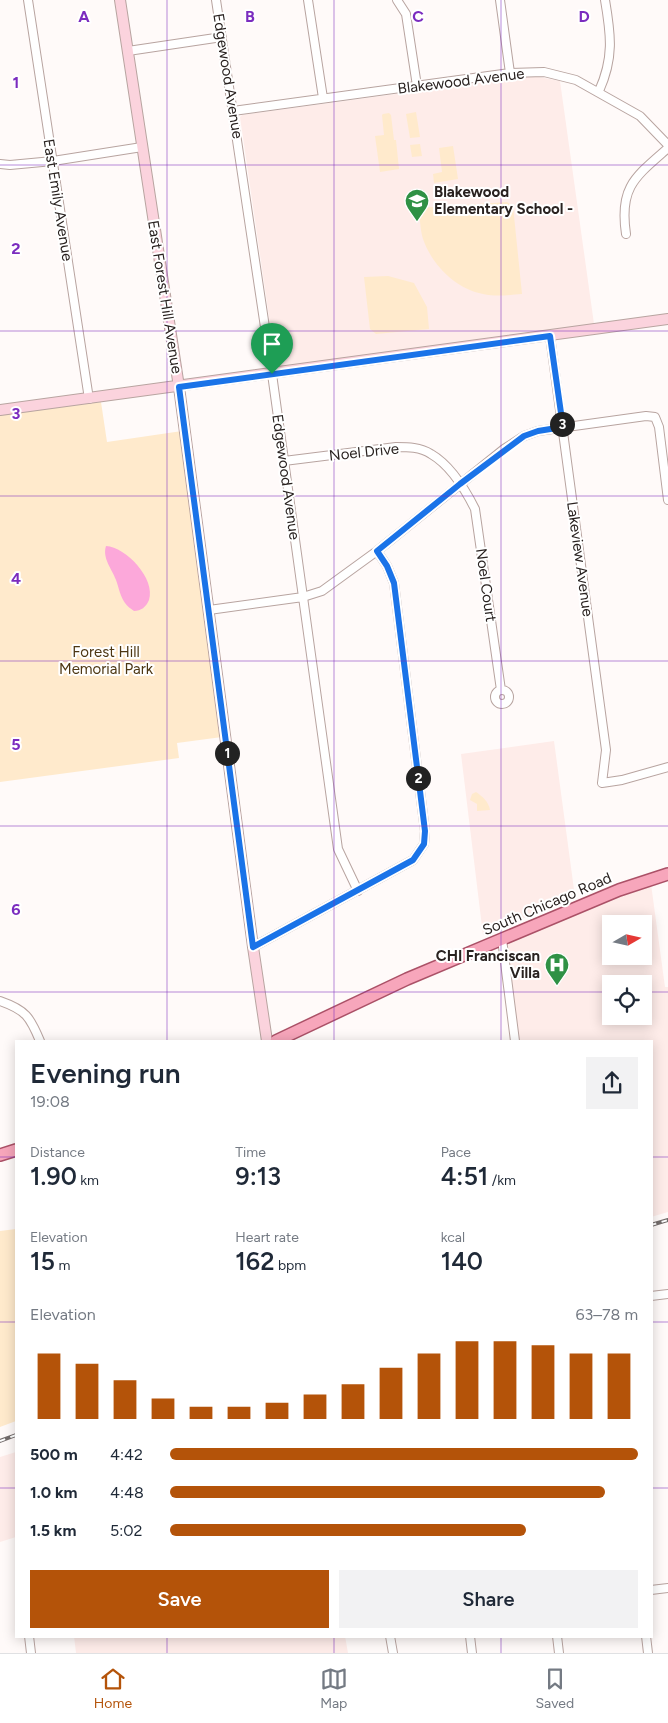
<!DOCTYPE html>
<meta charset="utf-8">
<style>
:root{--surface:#fff;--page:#f2f2f3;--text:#1f2937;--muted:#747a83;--line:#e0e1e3;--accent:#b45309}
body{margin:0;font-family:Figtree,sans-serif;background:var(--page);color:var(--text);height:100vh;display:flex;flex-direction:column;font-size:19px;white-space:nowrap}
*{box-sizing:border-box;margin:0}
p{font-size:16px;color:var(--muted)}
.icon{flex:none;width:28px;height:28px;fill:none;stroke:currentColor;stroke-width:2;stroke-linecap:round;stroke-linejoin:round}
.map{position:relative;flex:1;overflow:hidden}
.drawer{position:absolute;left:15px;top:1040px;width:638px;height:598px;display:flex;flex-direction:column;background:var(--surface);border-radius:0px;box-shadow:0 2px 12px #0003}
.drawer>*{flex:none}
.needle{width:32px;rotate:81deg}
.tools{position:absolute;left:602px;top:915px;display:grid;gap:10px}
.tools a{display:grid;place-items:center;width:50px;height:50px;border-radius:0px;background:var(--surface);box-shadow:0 2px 12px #0003;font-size:25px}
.pin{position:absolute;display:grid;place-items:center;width:42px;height:42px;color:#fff;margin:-51px -21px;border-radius:50% 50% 50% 0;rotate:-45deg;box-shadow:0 0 5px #0007}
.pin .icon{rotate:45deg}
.km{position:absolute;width:25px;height:25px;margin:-12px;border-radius:50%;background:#222;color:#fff;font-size:14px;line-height:25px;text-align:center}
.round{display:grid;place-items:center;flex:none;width:52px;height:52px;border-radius:0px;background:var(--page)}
.overview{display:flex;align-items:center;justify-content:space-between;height:85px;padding:0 15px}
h1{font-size:28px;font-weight:600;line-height:38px}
.stats{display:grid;grid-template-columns:repeat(3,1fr);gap:8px;height:85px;padding:5px 15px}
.stats div{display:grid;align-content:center}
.stats b{font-size:25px;font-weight:600}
.stats small{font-size:14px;font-weight:400}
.stats p{font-size:14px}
.chart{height:140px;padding:10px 15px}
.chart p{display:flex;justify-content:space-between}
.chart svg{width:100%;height:90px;margin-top:5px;stroke:var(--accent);stroke-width:6}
.button{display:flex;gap:10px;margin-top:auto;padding:10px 15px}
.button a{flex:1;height:58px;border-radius:0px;background:var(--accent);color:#fff;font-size:20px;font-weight:600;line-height:58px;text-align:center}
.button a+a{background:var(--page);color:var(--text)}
ul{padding:0 15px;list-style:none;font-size:16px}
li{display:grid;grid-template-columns:80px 60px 1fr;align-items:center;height:38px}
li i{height:12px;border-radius:6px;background:var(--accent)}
.tabs{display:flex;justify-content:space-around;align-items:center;height:70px;border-top:1px solid var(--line);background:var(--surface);font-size:14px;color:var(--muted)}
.tabs a{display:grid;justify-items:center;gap:2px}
.tabs .on{color:var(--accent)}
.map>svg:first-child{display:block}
</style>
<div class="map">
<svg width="668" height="1653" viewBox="0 0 668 1653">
<rect width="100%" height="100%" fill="#fffaf9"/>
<!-- built -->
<path fill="#feece9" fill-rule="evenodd" d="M534 76 560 81 594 324 283 367H279L276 365 240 117 242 115 513 78Z
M554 741 575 897 483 935 461 754Z
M651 884 665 987H668V1212L651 1217V1041H511L498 947ZM611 924H644V956H611ZM611 984H644V1016H611Z
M16 1452V1537L0 1542V1457Z
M74 1636H345L348 1653H76Z"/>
<!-- green -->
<path fill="#ffeacc" d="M416 112 420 137 410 138 406 114Z
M389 113 391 115 394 140H396L399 169 380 172 375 136 384 135 382 115 383 114Z
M420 144 422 156 412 157 410 145Z
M453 146 458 179 434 183 433 174 442 172 439 148Z
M507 202 513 206 522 294C509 295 496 297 483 294 456 289 432 265 423 239 420 229 420 218 419 208Z
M388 276 414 283 427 307 429 329 376 334 370 329 364 277Z
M101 402 107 442 182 431 222 737 177 743 179 758 0 782V415Z
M476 792C482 796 489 802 490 810L477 811V804L470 800 472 794Z
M16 1229V1421L0 1427V1231Z"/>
<!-- water -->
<path fill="#fca8da" d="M106 546C126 547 156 579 149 600 146 607 141 611 134 611 131 609 127 606 125 603 120 596 119 588 116 580 112 569 102 558 106 546Z"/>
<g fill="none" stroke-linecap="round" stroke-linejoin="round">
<defs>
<path id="street" d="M28 0 89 399
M216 0 272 374 338 849 358 891
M308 0 323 98
M397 0 406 14 417 86
M500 0 510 73
M128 51 222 37
M599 91C614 58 611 35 605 0
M233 111 510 73 544 72 576 80 640 116 668 145
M0 164 10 165 53 161 142 147
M626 234C619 187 635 177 668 148
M550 336 606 750 602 783 622 780 668 767
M284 461 396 447C408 447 420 447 431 454 450 465 465 489 475 509L501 690
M209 610 303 597 322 591 377 551 504 449 524 436 538 431 646 416 655 417 659 427 668 500
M495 697a7 7 0 1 1 14 0a7 7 0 1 1-14 0Z
M502 939 515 1041
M253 947 413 860 424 844 425 831 394 583 387 566 377 551
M0 1001C26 1010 30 1017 40 1041
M651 1296 668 1294
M651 1590 668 1588
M29 1636 31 1653
M390 1636 393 1653
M470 1636 472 1653
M557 1636 559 1653
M646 1636 648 1653"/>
<path id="secondary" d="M120 0 179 387 253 947 267 1041
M0 410 668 319"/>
<path id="primary" d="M276 1041 407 979 619 890 668 874
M0 1155 16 1150"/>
</defs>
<!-- street casing -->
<use href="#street" stroke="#b8a4a0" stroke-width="10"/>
<!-- secondary casing -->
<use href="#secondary" stroke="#b8a4a0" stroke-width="12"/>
<!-- primary casing -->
<use href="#primary" stroke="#ab5167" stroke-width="14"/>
<!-- street -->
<use href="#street" stroke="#fff" stroke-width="8"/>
<!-- secondary -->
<use href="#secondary" stroke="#fbd3dd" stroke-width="10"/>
<!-- primary -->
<use href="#primary" stroke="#f7a6bb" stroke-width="11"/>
<defs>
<path id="rail" d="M651 1225 668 1220
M0 1441 16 1435"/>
</defs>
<!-- rail casing -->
<use href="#rail" stroke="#736c6b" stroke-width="4"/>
<!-- rail -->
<use href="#rail" stroke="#fff" stroke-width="2" stroke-dasharray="5.5" stroke-linecap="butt"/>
</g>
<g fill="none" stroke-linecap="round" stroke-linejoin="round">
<defs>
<path id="route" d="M550 336 563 427 538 431 524 436 460 484 377 551 387 566 394 583 425 831 424 844 413 860 253 947 179 387Z"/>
</defs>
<!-- route casing -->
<use href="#route" stroke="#fff" stroke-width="10"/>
<!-- route -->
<use href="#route" stroke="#1a73e8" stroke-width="6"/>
</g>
<!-- grid -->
<path fill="none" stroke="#7b2cbf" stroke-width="1" stroke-opacity="0.55" d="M167 0V1041M334 0V1041M501 0V1041M0 165H668M0 331H668M0 496H668M0 661H668M0 826H668M0 992H611M644 992H668M0 1157H16M651 1157H668M0 1322H16M651 1322H668M0 1488H16M651 1488H668M167 1636V1653M334 1636V1653M501 1636V1653"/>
<!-- icons -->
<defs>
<symbol id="school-pin" viewBox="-11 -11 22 30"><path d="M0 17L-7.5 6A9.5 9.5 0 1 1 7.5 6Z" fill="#2f9145" stroke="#fff"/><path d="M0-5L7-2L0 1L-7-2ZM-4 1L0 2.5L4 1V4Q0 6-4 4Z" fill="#fff"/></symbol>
<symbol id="hospital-pin" viewBox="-11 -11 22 30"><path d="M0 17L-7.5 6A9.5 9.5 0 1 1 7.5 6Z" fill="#2f9145" stroke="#fff"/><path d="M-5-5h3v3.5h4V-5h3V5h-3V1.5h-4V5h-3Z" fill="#fff"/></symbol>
</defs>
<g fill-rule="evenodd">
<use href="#school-pin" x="403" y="187" width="28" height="38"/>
<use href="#hospital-pin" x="543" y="951" width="28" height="38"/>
</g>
<g text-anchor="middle" stroke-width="4" stroke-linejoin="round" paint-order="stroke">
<!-- street labels -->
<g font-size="15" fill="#292220" stroke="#fff">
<text transform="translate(228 76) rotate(81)" y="5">Edgewood Avenue</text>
<text transform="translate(461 81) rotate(-7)" y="5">Blakewood Avenue</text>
<text transform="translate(58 200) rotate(81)" y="5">East Emily Avenue</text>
<text transform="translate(165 297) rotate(81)" y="5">East Forest Hill Avenue</text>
<text transform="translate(364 452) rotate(-6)" y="5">Noel Drive</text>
<text transform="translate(286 477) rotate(82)" y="5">Edgewood Avenue</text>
<text transform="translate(580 559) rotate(82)" y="5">Lakeview Avenue</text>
<text transform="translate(486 585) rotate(82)" y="5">Noel Court</text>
<text transform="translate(547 904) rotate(-23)" y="5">South Chicago Road</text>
</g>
<!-- poi labels -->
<g font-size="15" font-weight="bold" fill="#292220" stroke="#fff" text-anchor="start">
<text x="434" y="197">Blakewood<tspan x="434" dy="17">Elementary School -</tspan></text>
<text x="540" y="961" text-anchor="end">CHI Franciscan<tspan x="540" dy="17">Villa</tspan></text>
</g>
<!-- park labels -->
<g font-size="15" fill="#4d3713" stroke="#fff">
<text x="106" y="657">Forest Hill<tspan x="106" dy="17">Memorial Park</tspan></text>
</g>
</g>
<g font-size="16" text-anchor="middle" font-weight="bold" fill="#7b2cbf" stroke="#fff" stroke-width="4" stroke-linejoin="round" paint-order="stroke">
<text x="84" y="22">A</text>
<text x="250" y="22">B</text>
<text x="418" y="22">C</text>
<text x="584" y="22">D</text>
<text x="16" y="88">1</text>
<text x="16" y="254">2</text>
<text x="16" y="419">3</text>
<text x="16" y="584">4</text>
<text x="16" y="750">5</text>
<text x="16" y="915">6</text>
</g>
</svg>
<div class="tools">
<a><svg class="needle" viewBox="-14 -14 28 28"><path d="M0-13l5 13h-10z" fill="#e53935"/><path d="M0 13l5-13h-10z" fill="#747a83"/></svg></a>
<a><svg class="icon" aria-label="locate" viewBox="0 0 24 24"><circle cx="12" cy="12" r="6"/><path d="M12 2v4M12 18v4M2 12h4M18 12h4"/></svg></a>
</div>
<div class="pin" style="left:272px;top:374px;background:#1e9e55"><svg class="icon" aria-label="arrive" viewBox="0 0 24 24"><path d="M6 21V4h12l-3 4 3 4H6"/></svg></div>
<b class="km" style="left:227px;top:753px">1</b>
<b class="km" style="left:418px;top:778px">2</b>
<b class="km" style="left:562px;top:424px">3</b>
<section class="drawer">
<div class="overview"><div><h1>Evening run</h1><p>19:08</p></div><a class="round"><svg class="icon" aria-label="share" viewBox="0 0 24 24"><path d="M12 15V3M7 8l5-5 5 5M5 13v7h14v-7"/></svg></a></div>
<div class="stats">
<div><p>Distance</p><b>1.90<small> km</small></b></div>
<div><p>Time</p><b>9:13</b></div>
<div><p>Pace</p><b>4:51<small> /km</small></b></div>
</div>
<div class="stats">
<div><p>Elevation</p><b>15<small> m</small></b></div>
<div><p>Heart rate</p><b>162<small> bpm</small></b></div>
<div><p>kcal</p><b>140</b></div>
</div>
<div class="chart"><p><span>Elevation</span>63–78 m</p>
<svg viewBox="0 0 160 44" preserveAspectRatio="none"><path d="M5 44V12M15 44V17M25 44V25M35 44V34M45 44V38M55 44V38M65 44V36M75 44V32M85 44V27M95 44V19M105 44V12M115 44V6M125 44V6M135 44V8M145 44V12M155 44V12"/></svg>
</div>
<ul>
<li><b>500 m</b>4:42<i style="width:100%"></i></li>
<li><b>1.0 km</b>4:48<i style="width:93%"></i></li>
<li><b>1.5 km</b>5:02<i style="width:76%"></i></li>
</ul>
<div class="button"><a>Save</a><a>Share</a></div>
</section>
</div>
<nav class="tabs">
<a class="on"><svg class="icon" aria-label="home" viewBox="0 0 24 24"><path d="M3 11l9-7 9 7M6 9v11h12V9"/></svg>Home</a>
<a><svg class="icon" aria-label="map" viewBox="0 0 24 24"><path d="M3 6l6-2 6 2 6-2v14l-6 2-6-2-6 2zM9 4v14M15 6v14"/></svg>Map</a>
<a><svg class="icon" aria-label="saved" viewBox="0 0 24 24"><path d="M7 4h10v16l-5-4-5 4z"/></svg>Saved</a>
</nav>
